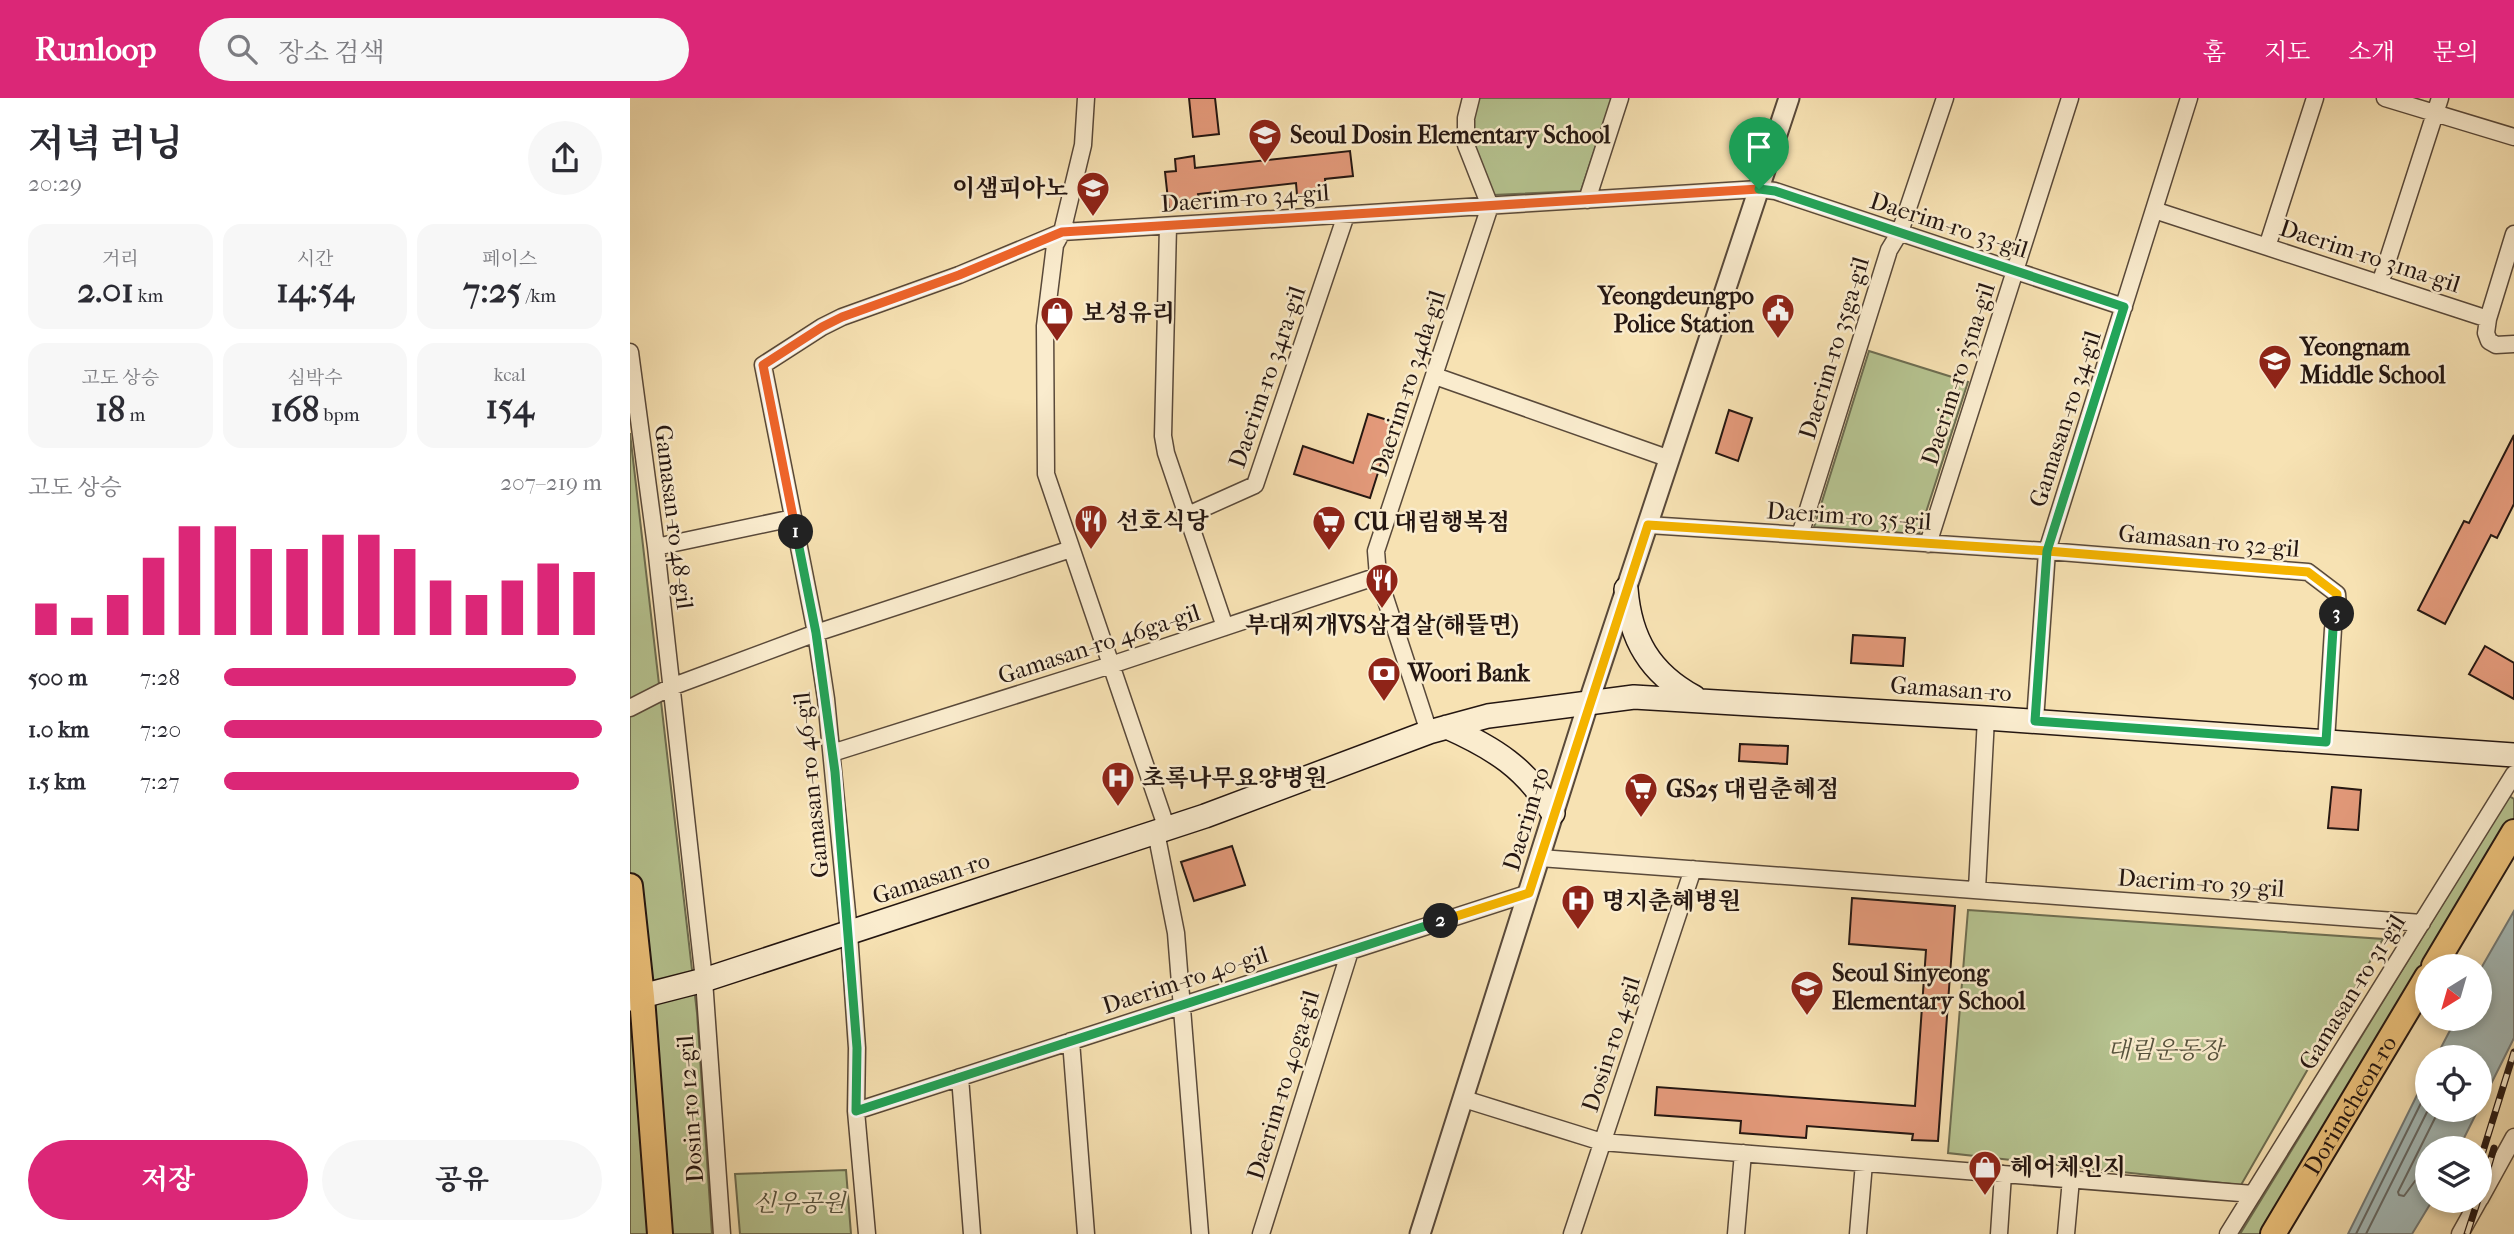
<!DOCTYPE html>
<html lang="ko">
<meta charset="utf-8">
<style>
:root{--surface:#fff;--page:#f7f7f7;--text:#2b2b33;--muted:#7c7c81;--accent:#db2777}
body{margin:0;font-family:"IM FELL French Canon","Noto Serif KR",serif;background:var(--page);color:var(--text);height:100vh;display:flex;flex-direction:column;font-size:26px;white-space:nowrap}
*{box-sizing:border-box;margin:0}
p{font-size:23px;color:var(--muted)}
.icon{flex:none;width:38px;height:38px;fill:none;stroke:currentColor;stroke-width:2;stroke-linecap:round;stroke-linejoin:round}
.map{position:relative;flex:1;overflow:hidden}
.panel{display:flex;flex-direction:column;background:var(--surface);width:630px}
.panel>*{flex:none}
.needle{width:46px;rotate:217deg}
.tools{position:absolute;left:1785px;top:856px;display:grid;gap:14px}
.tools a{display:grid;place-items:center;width:77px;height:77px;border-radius:50%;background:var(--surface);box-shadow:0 4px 10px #0003;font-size:35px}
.pin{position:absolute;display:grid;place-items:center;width:60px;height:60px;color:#fff;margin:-72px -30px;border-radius:50% 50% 50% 0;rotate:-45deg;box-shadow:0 0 7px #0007}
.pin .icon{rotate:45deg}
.km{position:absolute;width:35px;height:35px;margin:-18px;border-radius:50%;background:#222;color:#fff;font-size:19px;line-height:35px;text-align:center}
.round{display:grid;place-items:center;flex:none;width:74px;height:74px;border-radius:37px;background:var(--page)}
.headline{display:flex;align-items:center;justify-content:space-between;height:119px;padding:0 28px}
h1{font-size:38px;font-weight:700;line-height:52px}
.figures{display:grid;grid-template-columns:repeat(3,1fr);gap:10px;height:119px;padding:7px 28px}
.figures div{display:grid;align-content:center;border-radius:18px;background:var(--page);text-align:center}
.figures b{font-size:35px;font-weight:700}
.figures small{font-size:19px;font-weight:400}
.figures p{font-size:19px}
.chart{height:196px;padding:14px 28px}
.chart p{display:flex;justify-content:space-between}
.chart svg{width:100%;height:126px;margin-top:7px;stroke:var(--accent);stroke-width:6}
.primary-button{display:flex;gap:14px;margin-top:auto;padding:14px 28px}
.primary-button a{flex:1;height:80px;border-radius:42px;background:var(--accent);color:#fff;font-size:28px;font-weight:700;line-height:80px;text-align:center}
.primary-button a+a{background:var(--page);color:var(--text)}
ul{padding:0 28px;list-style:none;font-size:23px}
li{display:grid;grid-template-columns:112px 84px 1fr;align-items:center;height:52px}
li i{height:18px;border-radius:9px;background:var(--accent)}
header{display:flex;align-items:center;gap:42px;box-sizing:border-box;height:98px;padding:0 35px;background:var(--accent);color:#fff}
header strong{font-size:33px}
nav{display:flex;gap:38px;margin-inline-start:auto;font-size:24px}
.search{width:490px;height:63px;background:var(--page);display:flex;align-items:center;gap:18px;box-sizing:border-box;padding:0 24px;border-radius:38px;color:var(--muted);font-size:26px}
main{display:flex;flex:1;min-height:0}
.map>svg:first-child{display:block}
</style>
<header>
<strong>Runloop</strong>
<div class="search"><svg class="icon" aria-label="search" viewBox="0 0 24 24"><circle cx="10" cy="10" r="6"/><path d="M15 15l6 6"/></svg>장소 검색</div>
<nav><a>홈</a><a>지도</a><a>소개</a><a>문의</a></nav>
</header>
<main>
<section class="panel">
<div class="headline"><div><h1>저녁 러닝</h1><p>20:29</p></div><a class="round"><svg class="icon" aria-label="share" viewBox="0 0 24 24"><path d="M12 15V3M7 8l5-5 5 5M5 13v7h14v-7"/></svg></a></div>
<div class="figures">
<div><p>거리</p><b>2.01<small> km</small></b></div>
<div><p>시간</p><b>14:54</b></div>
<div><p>페이스</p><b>7:25<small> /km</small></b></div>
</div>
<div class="figures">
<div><p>고도 상승</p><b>18<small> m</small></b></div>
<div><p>심박수</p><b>168<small> bpm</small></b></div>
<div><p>kcal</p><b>154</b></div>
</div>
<div class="chart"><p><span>고도 상승</span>207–219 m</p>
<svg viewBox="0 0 160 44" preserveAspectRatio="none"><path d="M5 44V33M15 44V38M25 44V30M35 44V17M45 44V6M55 44V6M65 44V14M75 44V14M85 44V9M95 44V9M105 44V14M115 44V25M125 44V30M135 44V25M145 44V19M155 44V22"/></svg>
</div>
<ul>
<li><b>500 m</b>7:28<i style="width:93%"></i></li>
<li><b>1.0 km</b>7:20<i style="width:100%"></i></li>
<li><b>1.5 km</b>7:27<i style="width:94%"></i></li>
</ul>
<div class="primary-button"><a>저장</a><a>공유</a></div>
</section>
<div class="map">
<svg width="1884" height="1136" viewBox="0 0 1884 1136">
<rect width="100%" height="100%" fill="#f7e2b3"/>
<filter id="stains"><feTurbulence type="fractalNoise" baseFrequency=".00286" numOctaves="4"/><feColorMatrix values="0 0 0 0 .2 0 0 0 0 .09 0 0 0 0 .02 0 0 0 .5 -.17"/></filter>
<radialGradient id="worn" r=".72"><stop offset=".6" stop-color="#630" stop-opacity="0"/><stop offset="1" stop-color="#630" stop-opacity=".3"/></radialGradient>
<!-- green -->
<path fill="#b6c491" stroke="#6d6d51" stroke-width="2" d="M846 0H982L951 93 863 97 841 44Z
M1239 253 1338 284 1289 436 1184 429Z
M0 335 67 915 82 1136H0Z
M1879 698 1884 701V723L1636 1136H1610Z
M1338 812 1753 841 1611 1087 1318 1055Z
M216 1072 221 1136H110L105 1076Z"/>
<!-- water -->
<path fill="#a3bab9" stroke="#707876" stroke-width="2" d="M1884 813V940L1850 1008V959H1806L1826 921 1850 920V872Z
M1797 977V1012H1848L1829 1050H1797V1102L1802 1103 1782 1136H1718Z"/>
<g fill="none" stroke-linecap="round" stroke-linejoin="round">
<!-- shore -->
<path stroke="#646865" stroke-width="2" d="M1797 1077 1785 1083 1774 1098 1769 1097 1768 1094 1809 1012
M1726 1136 1797 993
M1736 1136 1798 1012"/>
</g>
<!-- building -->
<path fill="#e49a7b" stroke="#241611" stroke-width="2" d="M559 0H585L589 36 563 39Z
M720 53 723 78 695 81 696 94 667 97 666 85 568 96 570 107 539 111 535 74 546 73 545 61 564 58 565 70Z
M1099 312 1122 320 1108 363 1086 355Z
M738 316 764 324 740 400 664 376 673 348 723 365Z
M1884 337V406L1867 440 1861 437 1815 526 1788 512 1834 423 1839 425Z
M1223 537 1275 540 1273 568 1221 565Z
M1855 548 1884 565V601L1839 576Z
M1110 646 1158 648 1157 666 1109 663Z
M1702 689 1731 692 1728 732 1698 730Z
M602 748 615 787 564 803 551 764Z
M1222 800 1325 808 1308 1043 1282 1042 1283 1036 1177 1028 1176 1040 1110 1035 1111 1023 1025 1017 1027 989 1285 1008 1296 852 1219 846Z"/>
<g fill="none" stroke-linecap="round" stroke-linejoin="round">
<defs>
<path id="minor" d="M456 0 453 47 432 134 425 147 415 228 416 376 537 731
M1755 0 1884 39
M957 102 990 0
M1524 112 1858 221 1884 136
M538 128 533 338 536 355 595 529
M1637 149 1685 0
M1750 186 1810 0
M1858 221 1856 235 1859 243 1866 247 1884 246
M0 254 26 449 74 882 92 1136
M805 278 1040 361
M558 417 625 387 716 117
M1018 427 1417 453 1678 474 1707 496 1708 509 1703 531 1696 644
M1170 437 1259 152 1270 134 1315 0
M1298 446 1440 0
M26 449 163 420
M0 610 41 589 186 535 441 451
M1405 623 1417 453 1559 0
M799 634 748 478 746 453 860 108 836 47V20L841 0
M202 655 481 567 748 478
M526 734 546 835 570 1136
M910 760 1792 825
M1347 791 1356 620
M441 943 456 1136
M330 979 342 1136
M834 1001 972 1044 1623 1096
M226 1013 899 795
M1850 1101 1884 1039
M237 1136 226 1013 227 950 219 835 196 601 186 535 133 267 192 229 212 219 329 177 432 134 1129 91 1145 93 1494 209
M631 1136 720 853
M942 1136 1063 771
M1106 1136 1113 1055
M1228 1136 1234 1065
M1369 1136 1373 1076
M1436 1136 1441 1081
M1598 1136 1884 676
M1830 1136 1849 1102"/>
<path id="tertiary" d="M790 1136 958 606 1159 0"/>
<path id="secondary" d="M996 491C1000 541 1020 575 1064 599
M817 629C864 650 896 670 923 715
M0 901 74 882 575 718 799 634 858 618 1004 599 1356 620 1884 657"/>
<g id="primary">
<path d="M0 788 12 899 30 1136"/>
<path d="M1804 868 1884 734"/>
<path id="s1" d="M1643 1136 1797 879"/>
</g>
</defs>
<!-- minor casing -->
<use href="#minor" stroke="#59493a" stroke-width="19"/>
<!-- tertiary casing -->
<use href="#tertiary" stroke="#59493a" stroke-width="23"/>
<!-- secondary casing -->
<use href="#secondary" stroke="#241611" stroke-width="26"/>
<!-- primary casing -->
<use href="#primary" stroke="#241611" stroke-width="28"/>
<!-- minor -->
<use href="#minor" stroke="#faecce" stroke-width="16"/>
<!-- tertiary -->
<use href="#tertiary" stroke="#faecce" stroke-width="19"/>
<!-- secondary -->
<use href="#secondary" stroke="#faecce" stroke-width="23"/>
<!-- primary -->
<use href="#primary" stroke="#ecc17a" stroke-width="24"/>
<defs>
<path id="rail" d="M1850 1063 1884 954
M1850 1097 1864 1050
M1837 1136 1848 1102"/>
</defs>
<!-- rail casing -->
<use href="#rail" stroke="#241611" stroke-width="7"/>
<!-- rail -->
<use href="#rail" stroke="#faecce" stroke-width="4.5" stroke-dasharray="13" stroke-linecap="butt"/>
</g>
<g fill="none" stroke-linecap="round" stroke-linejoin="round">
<defs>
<path id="split-1" d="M166 434 133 267 192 229 212 219 329 177 432 134 1129 91"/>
<path id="split-2" d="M166 434 186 535 205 674 227 950 226 1013 811 823"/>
<path id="split-3" d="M811 823 899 795 1018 427 1417 453 1678 474 1707 496V516"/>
<path id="split-4" d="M1129 91 1145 93 1494 209 1417 453 1405 623 1696 644 1703 531 1707 516"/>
</defs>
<!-- split-1 casing -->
<use href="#split-1" stroke="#fff" stroke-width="14"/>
<!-- split-2 casing -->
<use href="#split-2" stroke="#fff" stroke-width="14"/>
<!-- split-3 casing -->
<use href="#split-3" stroke="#fff" stroke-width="14"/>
<!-- split-4 casing -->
<use href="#split-4" stroke="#fff" stroke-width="14"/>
<!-- split-1 -->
<use href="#split-1" stroke="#f0652b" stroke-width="9"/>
<!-- split-2 -->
<use href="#split-2" stroke="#22a559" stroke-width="9"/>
<!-- split-3 -->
<use href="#split-3" stroke="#f5b400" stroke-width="9"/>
<!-- split-4 -->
<use href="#split-4" stroke="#22a559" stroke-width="9"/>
</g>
<!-- icons -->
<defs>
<symbol id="school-pin" viewBox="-11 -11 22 30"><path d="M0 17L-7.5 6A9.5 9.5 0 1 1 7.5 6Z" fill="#8f2418" stroke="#faecce"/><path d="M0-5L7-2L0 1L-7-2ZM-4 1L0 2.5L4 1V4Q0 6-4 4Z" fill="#fff"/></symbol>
<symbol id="civic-pin" viewBox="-11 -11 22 30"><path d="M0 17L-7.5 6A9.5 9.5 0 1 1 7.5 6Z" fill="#8f2418" stroke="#faecce"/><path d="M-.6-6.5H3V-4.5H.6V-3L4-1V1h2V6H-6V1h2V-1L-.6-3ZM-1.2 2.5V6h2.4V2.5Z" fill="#fff"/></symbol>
<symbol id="shop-pin" viewBox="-11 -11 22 30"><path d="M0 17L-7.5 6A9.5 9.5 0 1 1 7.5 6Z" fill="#8f2418" stroke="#faecce"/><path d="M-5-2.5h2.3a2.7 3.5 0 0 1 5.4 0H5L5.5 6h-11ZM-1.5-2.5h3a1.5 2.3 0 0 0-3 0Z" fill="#fff"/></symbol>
<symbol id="restaurant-pin" viewBox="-11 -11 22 30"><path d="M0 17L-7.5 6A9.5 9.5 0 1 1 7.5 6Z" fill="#8f2418" stroke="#faecce"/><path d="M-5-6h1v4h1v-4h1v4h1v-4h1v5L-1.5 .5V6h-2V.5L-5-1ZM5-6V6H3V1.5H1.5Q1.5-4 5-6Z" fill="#fff"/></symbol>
<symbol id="supermarket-pin" viewBox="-11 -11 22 30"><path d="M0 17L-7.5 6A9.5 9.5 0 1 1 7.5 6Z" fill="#8f2418" stroke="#faecce"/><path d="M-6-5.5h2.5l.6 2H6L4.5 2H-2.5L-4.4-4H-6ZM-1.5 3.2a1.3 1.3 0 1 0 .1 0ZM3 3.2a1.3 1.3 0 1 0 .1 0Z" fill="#fff"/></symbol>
<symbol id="bank-pin" viewBox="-11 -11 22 30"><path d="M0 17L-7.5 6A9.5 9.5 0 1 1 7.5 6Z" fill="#8f2418" stroke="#faecce"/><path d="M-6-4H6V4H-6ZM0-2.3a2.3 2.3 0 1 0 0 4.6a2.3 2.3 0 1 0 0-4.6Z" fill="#fff"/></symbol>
<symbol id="hospital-pin" viewBox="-11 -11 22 30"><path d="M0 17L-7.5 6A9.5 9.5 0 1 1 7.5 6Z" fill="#8f2418" stroke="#faecce"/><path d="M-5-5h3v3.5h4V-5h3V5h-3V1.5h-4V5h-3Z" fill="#fff"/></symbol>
</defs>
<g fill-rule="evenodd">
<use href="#school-pin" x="616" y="18" width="38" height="52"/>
<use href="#school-pin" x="444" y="71" width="38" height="52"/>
<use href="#civic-pin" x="1129" y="193" width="38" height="52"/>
<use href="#shop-pin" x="408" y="196" width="38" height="52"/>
<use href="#school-pin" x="1626" y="244" width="38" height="52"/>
<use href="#restaurant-pin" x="442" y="404" width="38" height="52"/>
<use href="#supermarket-pin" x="680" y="405" width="38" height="52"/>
<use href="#restaurant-pin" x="733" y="463" width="38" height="52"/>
<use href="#bank-pin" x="735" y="556" width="38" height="52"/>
<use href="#hospital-pin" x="469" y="661" width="38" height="52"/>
<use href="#supermarket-pin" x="992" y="672" width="38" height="52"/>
<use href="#hospital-pin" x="929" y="784" width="38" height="52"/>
<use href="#school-pin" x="1158" y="870" width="38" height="52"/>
<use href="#shop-pin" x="1336" y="1050" width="38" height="52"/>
</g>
<g text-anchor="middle" stroke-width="5" stroke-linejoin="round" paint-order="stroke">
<!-- poi labels -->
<g font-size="24" font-weight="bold" fill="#241611" stroke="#faecce" text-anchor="start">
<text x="660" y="45">Seoul Dosin Elementary School</text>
<text x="438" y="98" text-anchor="end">이샘피아노</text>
<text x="1124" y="206" text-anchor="end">Yeongdeungpo<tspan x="1124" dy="28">Police Station</tspan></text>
<text x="452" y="223">보성유리</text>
<text x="1670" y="257">Yeongnam<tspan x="1670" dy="28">Middle School</tspan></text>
<text x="486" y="431">선호식당</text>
<text x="724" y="432">CU 대림행복점</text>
<text x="752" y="535" text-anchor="middle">부대찌개VS삼겹살(해뜰면)</text>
<text x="778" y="583">Woori Bank</text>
<text x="512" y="688">초록나무요양병원</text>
<text x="1036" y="699">GS25 대림춘혜점</text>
<text x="972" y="811">명지춘혜병원</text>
<text x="1202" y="883">Seoul Sinyeong<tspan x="1202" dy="28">Elementary School</tspan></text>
<text x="1380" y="1077">헤어체인지</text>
</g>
<!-- street labels -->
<g font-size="24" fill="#241611" stroke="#faecce">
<text transform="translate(615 100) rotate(-4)" y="8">Daerim-ro 34-gil</text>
<text transform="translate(1319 127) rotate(18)" y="8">Daerim-ro 33-gil</text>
<text transform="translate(1740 158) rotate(18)" y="8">Daerim-ro 31na-gil</text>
<text transform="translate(1204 250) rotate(-73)" y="8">Daerim-ro 35ga-gil</text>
<text transform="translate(1328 276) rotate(-72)" y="8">Daerim-ro 35na-gil</text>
<text transform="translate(637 279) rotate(-71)" y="8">Daerim-ro 34ra-gil</text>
<text transform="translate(778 285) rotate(-72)" y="8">Daerim-ro 34da-gil</text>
<text transform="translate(1435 321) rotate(-72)" y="8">Gamasan-ro 34-gil</text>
<text transform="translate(1219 418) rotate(4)" y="8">Daerim-ro 35-gil</text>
<text transform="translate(44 419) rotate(83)" y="8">Gamasan-ro 48-gil</text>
<text transform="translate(1579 443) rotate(5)" y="8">Gamasan-ro 32-gil</text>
<text transform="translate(469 546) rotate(-18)" y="8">Gamasan-ro 46ga-gil</text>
<text transform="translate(1321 591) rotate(4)" y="8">Gamasan-ro</text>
<text transform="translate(181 687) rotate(-96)" y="8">Gamasan-ro 46-gil</text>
<text transform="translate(896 721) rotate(-73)" y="8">Daerim-ro</text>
<text transform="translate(301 780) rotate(-18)" y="8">Gamasan-ro</text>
<text transform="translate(1571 785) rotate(4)" y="8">Daerim-ro 39-gil</text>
<text transform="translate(555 882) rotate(-18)" y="8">Daerim-ro 40-gil</text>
<text transform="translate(1722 894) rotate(-58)" y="8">Gamasan-ro 31-gil</text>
<text transform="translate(981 946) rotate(-72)" y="8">Dosin-ro 4-gil</text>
<text transform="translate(653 987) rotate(-73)" y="8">Daerim-ro 40ga-gil</text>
<text dy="8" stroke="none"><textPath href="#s1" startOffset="150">Dorimcheon-ro</textPath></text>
<text transform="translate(60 1011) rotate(-94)" y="8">Dosin-ro 12-gil</text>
</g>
<!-- park labels -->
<g font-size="24" font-style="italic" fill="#57533e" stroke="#faecce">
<text x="1535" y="960">대림운동장</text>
<text x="169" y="1113">신우공원</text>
</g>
</g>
<rect width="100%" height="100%" filter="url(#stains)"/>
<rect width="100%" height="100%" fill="url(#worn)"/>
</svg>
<div class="tools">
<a><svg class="needle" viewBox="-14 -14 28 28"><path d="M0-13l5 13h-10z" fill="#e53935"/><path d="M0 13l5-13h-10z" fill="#7c7c81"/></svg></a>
<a><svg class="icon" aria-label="locate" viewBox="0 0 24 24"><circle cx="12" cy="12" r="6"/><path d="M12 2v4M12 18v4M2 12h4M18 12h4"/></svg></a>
<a><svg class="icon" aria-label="layers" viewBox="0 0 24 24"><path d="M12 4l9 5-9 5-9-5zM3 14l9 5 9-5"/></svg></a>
</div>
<div class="pin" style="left:1129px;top:91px;background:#1e9e55"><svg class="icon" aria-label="arrive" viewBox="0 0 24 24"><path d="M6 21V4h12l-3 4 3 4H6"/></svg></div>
<b class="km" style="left:166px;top:434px">1</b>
<b class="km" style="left:811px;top:823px">2</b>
<b class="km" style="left:1707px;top:516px">3</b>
</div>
</main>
